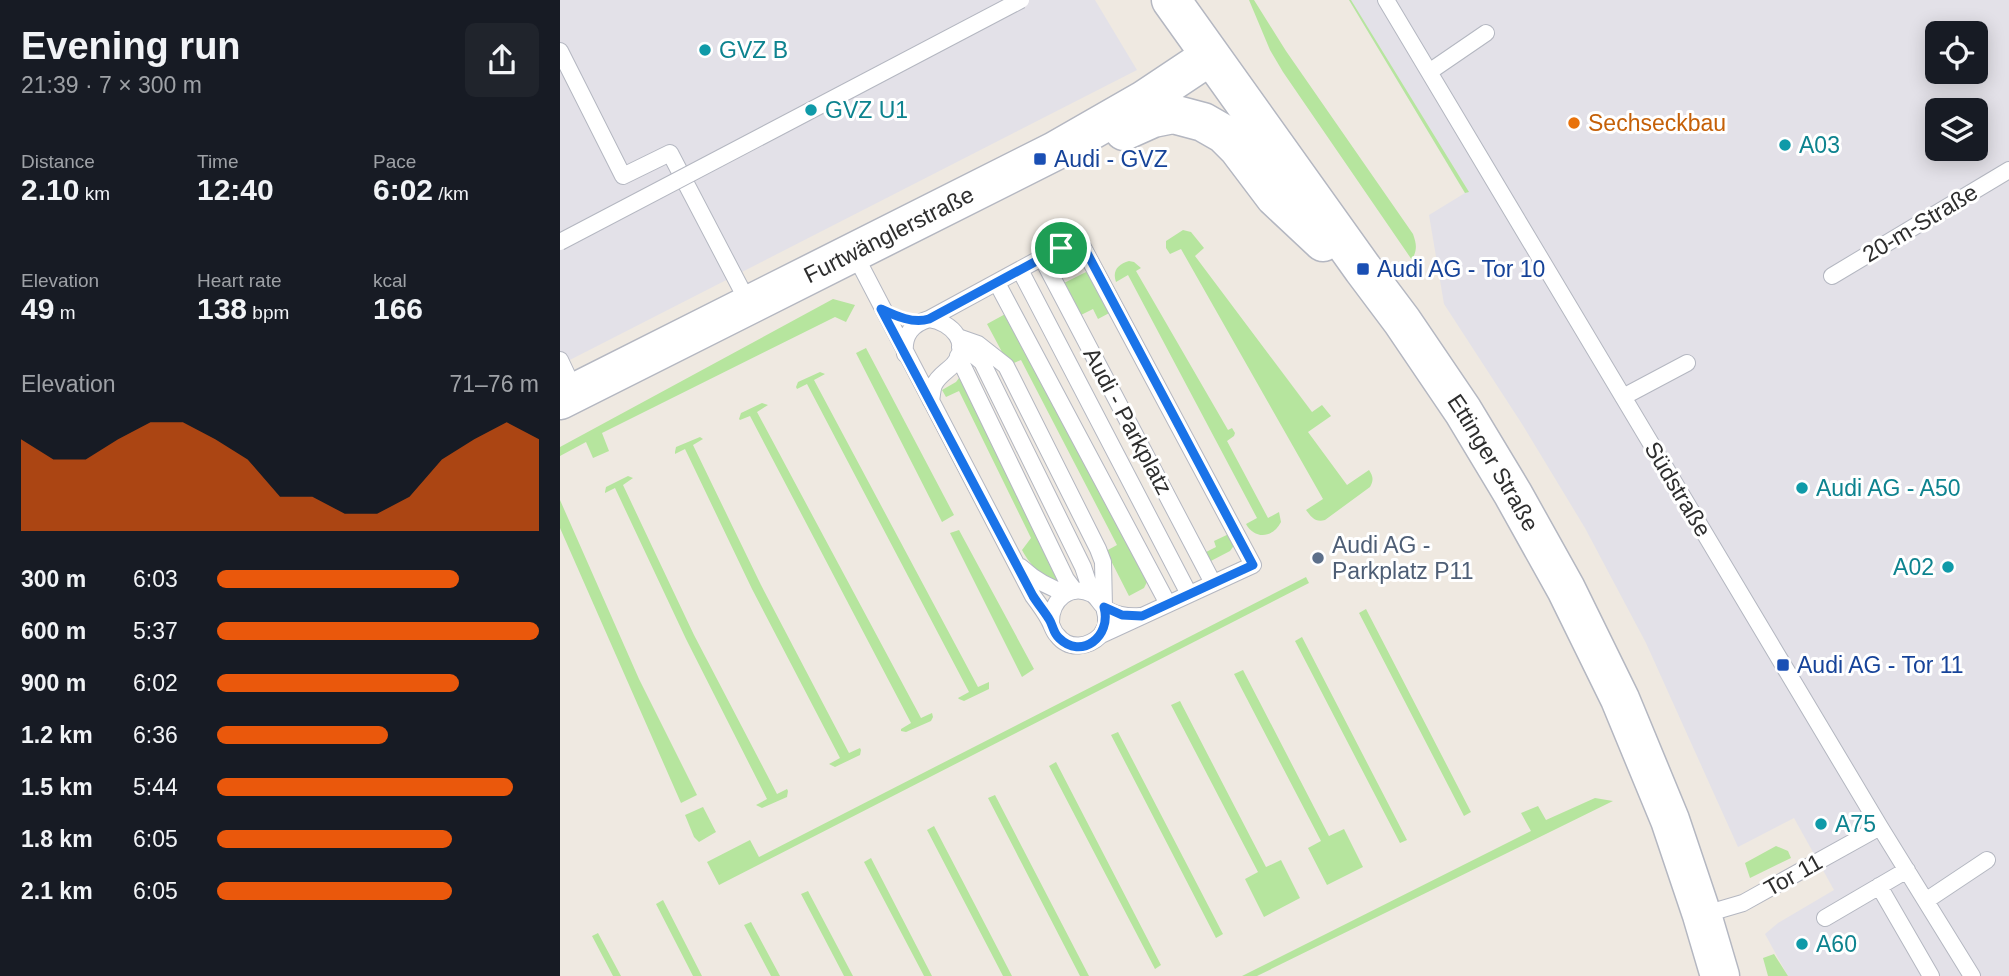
<!DOCTYPE html>
<meta charset="utf-8">
<style>
:root{--surface:#171b24;--page:#20242c;--text:#f1f3f6;--muted:#9ea1a6;--accent:#ea580c}
body{margin:0;font-family:Arial,sans-serif;background:var(--page);color:var(--text);height:100vh;display:flex;flex-direction:column;font-size:26px;white-space:nowrap}
*{box-sizing:border-box;margin:0}
p{font-size:23px;color:var(--muted)}
.icon{flex:none;width:38px;height:38px;fill:none;stroke:currentColor;stroke-width:2;stroke-linecap:round;stroke-linejoin:round}
.map{position:relative;flex:1;overflow:hidden}
.side{display:flex;flex-direction:column;background:var(--surface);width:560px}
.side>*{flex:none}
.tools{position:absolute;left:1365px;top:21px;display:grid;gap:14px}
.tools a{display:grid;place-items:center;width:63px;height:63px;border-radius:10px;background:var(--surface);box-shadow:0 4px 18px #0003;font-size:35px}
.pin{position:absolute;display:grid;place-items:center;width:60px;height:60px;color:#fff;margin:-30px;border:4px solid #fff;border-radius:50%;box-shadow:0 2px 7px #0007}
.round{display:grid;place-items:center;flex:none;width:74px;height:74px;border-radius:10px;background:var(--page)}
.overview{display:flex;align-items:center;justify-content:space-between;height:119px;padding:0 21px}
h1{font-size:38px;font-weight:700;line-height:52px}
.stats{display:grid;grid-template-columns:repeat(3,1fr);gap:10px;height:119px;padding:7px 21px}
.stats div{display:grid;align-content:center}
.stats b{font-size:30px;font-weight:700}
.stats small{font-size:19px;font-weight:400}
.stats p{font-size:19px}
.chart{height:196px;padding:14px 21px}
.chart p{display:flex;justify-content:space-between}
.chart svg{width:100%;height:126px;margin-top:7px;fill:var(--accent);opacity:.7}
ul{padding:0 21px;list-style:none;font-size:23px}
li{display:grid;grid-template-columns:112px 84px 1fr;align-items:center;height:52px}
li i{height:18px;border-radius:9px;background:var(--accent)}
main{display:flex;flex:1;min-height:0}
.map>svg:first-child{display:block}
</style>
<main>
<section class="side">
<div class="overview"><div><h1>Evening run</h1><p>21:39 · 7 × 300 m</p></div><a class="round"><svg class="icon" aria-label="share" viewBox="0 0 24 24"><path d="M12 15V3M7 8l5-5 5 5M5 13v7h14v-7"/></svg></a></div>
<div class="stats">
<div><p>Distance</p><b>2.10<small> km</small></b></div>
<div><p>Time</p><b>12:40</b></div>
<div><p>Pace</p><b>6:02<small> /km</small></b></div>
</div>
<div class="stats">
<div><p>Elevation</p><b>49<small> m</small></b></div>
<div><p>Heart rate</p><b>138<small> bpm</small></b></div>
<div><p>kcal</p><b>166</b></div>
</div>
<div class="chart"><p><span>Elevation</span>71–76 m</p>
<svg viewBox="0 0 160 44" preserveAspectRatio="none"><path d="M0 44V12L10 19L20 19L30 12L40 6L50 6L60 12L70 19L80 32L90 32L100 38L110 38L120 32L130 19L140 12L150 6L160 12V44z"/></svg>
</div>
<ul>
<li><b>300 m</b>6:03<i style="width:75%"></i></li>
<li><b>600 m</b>5:37<i style="width:100%"></i></li>
<li><b>900 m</b>6:02<i style="width:75%"></i></li>
<li><b>1.2 km</b>6:36<i style="width:53%"></i></li>
<li><b>1.5 km</b>5:44<i style="width:92%"></i></li>
<li><b>1.8 km</b>6:05<i style="width:73%"></i></li>
<li><b>2.1 km</b>6:05<i style="width:73%"></i></li>
</ul>
</section>
<div class="map">
<svg width="1449" height="976" viewBox="0 0 1449 976">
<rect width="100%" height="100%" fill="#efe9e1"/>
<!-- industrial -->
<path fill="#e3e1e8" fill-rule="evenodd" d="M0 0H535L577 70 0 365Z
M789 0H1449V976H1228L1205 934 1218 923 1274 890 1234 818 1178 847 1086 643 1025 528 962 424 884 304 869 215 905 193ZM1377 33H1416V72H1377ZM1377 110H1416V149H1377Z"/>
<!-- green -->
<path fill="#b6e59e" d="M689 0H694L726 51 853 234C857 245 857 250 852 260L723 72 710 50Z
M789 0H791L909 192 905 193Z
M623 230 631 232 644 248 635 256 752 412 762 405 771 416 748 432 787 485 809 470C813 476 814 480 810 487L765 520C756 523 751 517 746 510L763 499 621 249 610 254 606 248V241Z
M569 261 574 262 581 268 576 271 668 430 672 428 675 433 674 436 667 441 708 518 719 512 721 522C713 538 695 540 686 524L697 518 568 275 556 282C552 271 558 264 569 261Z
M526 272 529 273 553 311 538 319 533 309 517 317 502 284Z
M273 299 295 305 286 322 275 317 42 433 49 451 33 458 26 442 0 456V447Z
M449 312 588 580 584 588 569 596 546 551 557 545 461 360 449 365 427 324Z
M306 348 394 515 382 522 296 353Z
M260 372 265 374 254 380 418 687 429 682V689L404 701 399 699 398 698 409 692 247 384 237 389 236 387 238 382Z
M402 374 499 580 497 581C481 578 469 563 462 550L471 538 399 391 386 397 382 390 396 382Z
M202 403 208 405 197 412 361 718 372 713 373 717 371 721 346 732 341 731V729L351 723 190 416 180 420 179 419 181 413Z
M140 437 143 439 133 445 201 585 289 753 300 748 301 750 300 755 275 767 269 764 280 758 192 589 125 449 115 454V452L116 447Z
M68 476 73 478 63 485 134 635 217 794 227 789 228 791 227 797 202 808 196 805 207 799 126 639 55 488 45 493V492L46 487Z
M0 500 79 679 137 795 121 803 0 528Z
M399 530 474 669 462 677 390 533Z
M671 533 676 543 670 551 647 563 642 554 656 547 654 541Z
M746 577 749 583 159 885 147 862 190 840 199 857Z
M806 609 911 812 904 816 799 613Z
M742 637 847 840 840 843 735 641Z
M683 670 769 836 784 829 803 867 767 885 748 848 761 841 674 674Z
M620 701 706 867 721 860 740 898 704 917 685 879 698 872 611 705Z
M558 732 663 934 656 938 551 735Z
M496 762 601 965 595 969 489 766Z
M435 795 529 976H520L428 798Z
M1035 798 1053 801 697 976H682L971 831 961 813 978 806 986 820Z
M143 807 156 832 139 842 134 837 125 815Z
M374 826 452 976H443L367 830Z
M1216 846 1228 851 1231 858 1190 878 1185 863Z
M311 858 372 976H364L304 862Z
M248 891 293 976H284L241 894Z
M103 900 142 976H133L96 904Z
M191 922 220 976H211L184 925Z
M38 933 61 976H53L32 936Z
M1214 954 1228 976H1208L1203 958Z"/>
<g fill="none" stroke-linecap="round" stroke-linejoin="round">
<defs>
<path id="lane" d="M826 0 1320 827 1412 976
M0 51 63 176 110 153 189 304
M869 72 926 33
M294 253 473 596C479 604 485 612 489 620 492 625 493 631 497 635 509 651 529 647 541 635L693 565 518 238 369 319C352 324 343 335 345 354
M482 258 653 583
M460 270 629 594
M1272 276 1449 170
M437 283 608 604
M369 319C392 322 412 344 393 365 386 372 378 376 374 385 372 390 372 396 371 401
M398 337 418 344 446 366 538 549 543 562 544 607 546 616V626L541 635
M400 347 410 352 422 362 523 567 532 594
M398 356 506 579 515 591
M0 360 15 392
M1063 397 1127 363
M461 567C475 580 488 588 507 593
M491 622C491 600 510 583 532 594 537 597 539 602 543 606 552 615 568 617 580 616
M1319 886 1371 976
M1367 900 1427 860
M1142 915 1183 903 1320 827
M1265 918 1347 870"/>
<g id="secondary">
<path id="s1" d="M611 0 803 269 842 321 903 411 953 494 1006 589 1060 699 1110 820 1142 915 1160 976"/>
<path d="M564 131 593 118 613 114 643 122 664 134 678 148 715 197 763 242"/>
<path id="s2" d="M0 400 495 151 584 100 650 56"/>
</g>
</defs>
<!-- lane casing -->
<use href="#lane" stroke="#b4b7c1" stroke-width="18"/>
<!-- secondary casing -->
<use href="#secondary" stroke="#b4b7c1" stroke-width="41"/>
<!-- lane -->
<use href="#lane" stroke="#fff" stroke-width="16"/>
<!-- secondary -->
<use href="#secondary" stroke="#fff" stroke-width="38"/>
<defs>
<path id="lane-bridge" d="M0 242 461 0"/>
</defs>
<!-- lane-bridge casing -->
<use href="#lane-bridge" stroke="#b4b7c1" stroke-width="18" stroke-linecap="butt"/>
<!-- lane-bridge -->
<use href="#lane-bridge" stroke="#fff" stroke-width="16"/>
</g>
<g fill="none" stroke-linecap="round" stroke-linejoin="round">
<defs>
<path id="route" d="M519 238 693 565 582 616 562 615 544 607C552 637 521 660 499 638 493 633 493 625 489 619 484 611 478 604 473 596L321 309C336 316 353 324 369 319Z"/>
</defs>
<!-- route casing -->
<use href="#route" stroke="#fff" stroke-width="14"/>
<!-- route -->
<use href="#route" stroke="#1a73e8" stroke-width="9"/>
</g>
<!-- markers -->
<g fill="#0f9aa8" stroke="#fff" stroke-width="2.5">
<circle cx="145" cy="50" r="7"/>
<circle cx="251" cy="110" r="7"/>
<circle cx="1225" cy="145" r="7"/>
<circle cx="1242" cy="488" r="7"/>
<circle cx="1388" cy="567" r="7"/>
<circle cx="1261" cy="824" r="7"/>
<circle cx="1242" cy="944" r="7"/>
</g>
<circle fill="#e8710a" stroke="#fff" stroke-width="2.5" cx="1014" cy="123" r="7"/>
<g fill="#1a4fb4" stroke="#fff" stroke-width="2.5">
<rect x="473" y="152" width="14" height="14" rx="3.5"/>
<rect x="796" y="262" width="14" height="14" rx="3.5"/>
<rect x="1216" y="658" width="14" height="14" rx="3.5"/>
</g>
<circle fill="#5c6f8a" stroke="#fff" stroke-width="2.5" cx="758" cy="558" r="7"/>
<g text-anchor="middle" stroke-width="6" stroke-linejoin="round" paint-order="stroke">
<!-- culture labels -->
<g font-size="23" fill="#0d838f" stroke="#fff" text-anchor="start">
<text x="159" y="58">GVZ B</text>
<text x="265" y="118">GVZ U1</text>
<text x="1239" y="153">A03</text>
<text x="1256" y="496">Audi AG - A50</text>
<text x="1374" y="575" text-anchor="end">A02</text>
<text x="1275" y="832">A75</text>
<text x="1256" y="952">A60</text>
</g>
<!-- food labels -->
<g font-size="23" fill="#c56008" stroke="#fff" text-anchor="start">
<text x="1028" y="131">Sechseckbau</text>
</g>
<!-- transit labels -->
<g font-size="23" fill="#164399" stroke="#fff" text-anchor="start">
<text x="494" y="167">Audi - GVZ</text>
<text x="817" y="277">Audi AG - Tor 10</text>
<text x="1237" y="673">Audi AG - Tor 11</text>
</g>
<!-- street labels -->
<g font-size="23" fill="#2e2e2e" stroke="#fff">
<text transform="translate(1360 223) rotate(-31)" y="8">20-m-Straße</text>
<text dy="8" stroke="none"><textPath href="#s2" startOffset="368">Furtwänglerstraße</textPath></text>
<text transform="translate(568 421) rotate(62)" y="8">Audi - Parkplatz</text>
<text dy="8" stroke="none"><textPath href="#s1" startOffset="564">Ettinger Straße</textPath></text>
<text transform="translate(1118 489) rotate(59)" y="8">Südstraße</text>
<text transform="translate(1233 875) rotate(-29)" y="8">Tor 11</text>
</g>
<!-- service labels -->
<g font-size="23" fill="#4e5e75" stroke="#fff" text-anchor="start">
<text x="772" y="553">Audi AG -<tspan x="772" dy="26">Parkplatz P11</tspan></text>
</g>
</g>
</svg>
<div class="tools">
<a><svg class="icon" aria-label="locate" viewBox="0 0 24 24"><circle cx="12" cy="12" r="6"/><path d="M12 2v4M12 18v4M2 12h4M18 12h4"/></svg></a>
<a><svg class="icon" aria-label="layers" viewBox="0 0 24 24"><path d="M12 4l9 5-9 5-9-5zM3 14l9 5 9-5"/></svg></a>
</div>
<div class="pin" style="left:501px;top:248px;background:#1e9e55"><svg class="icon" aria-label="arrive" viewBox="0 0 24 24"><path d="M6 21V4h12l-3 4 3 4H6"/></svg></div>
</div>
</main>
